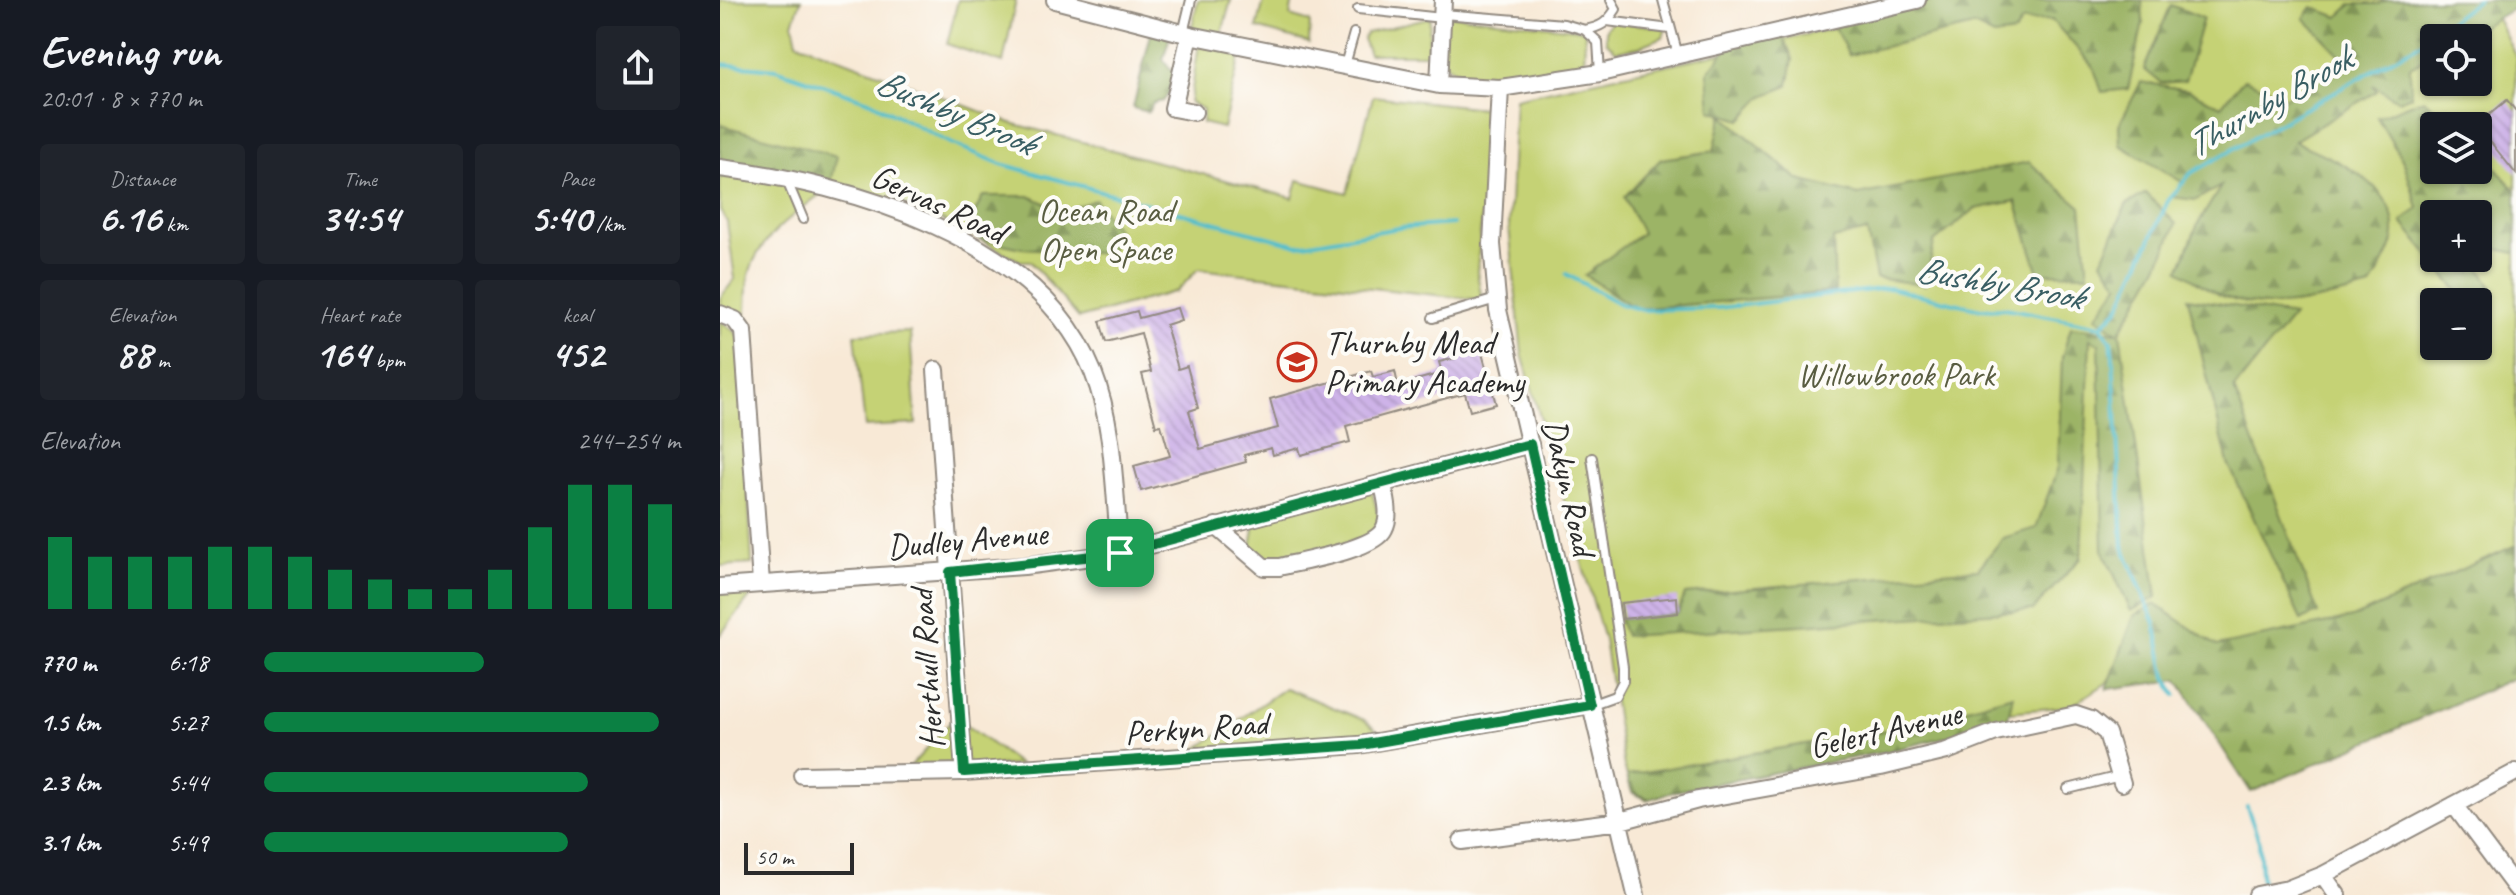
<!DOCTYPE html>
<meta charset="utf-8">
<style>
:root{--surface:#171b24;--page:#20242c;--text:#f1f3f6;--muted:#9ea1a6;--accent:#0b8043}
body{margin:0;font-family:Caveat,sans-serif;background:var(--page);color:var(--text);height:100vh;display:flex;flex-direction:column;font-size:30px;white-space:nowrap}
*{box-sizing:border-box;margin:0}
p{font-size:26px;color:var(--muted)}
.icon{flex:none;width:44px;height:44px;fill:none;stroke:currentColor;stroke-width:2;stroke-linecap:round;stroke-linejoin:round}
.map{position:relative;flex:1;overflow:hidden}
.panel{display:flex;flex-direction:column;background:var(--surface);width:720px}
.panel>*{flex:none}
.fabs{position:absolute;left:1700px;top:24px;display:grid;gap:16px}
.fabs a{display:grid;place-items:center;width:72px;height:72px;border-radius:8px;background:var(--surface);box-shadow:0 2px 6px #0004;font-size:40px}
.scale{position:absolute;left:24px;bottom:20px;width:110px;box-sizing:border-box;padding-left:8px;border:4px solid #2b2b2b;border-top:0;font-size:22px;line-height:28px;white-space:nowrap;color:#2b2b2b;-webkit-text-stroke:6px #fdfcf7;paint-order:stroke}
.pin{position:absolute;display:grid;place-items:center;width:68px;height:68px;color:#fff;margin:-34px;border-radius:16px;box-shadow:0 4px 12px #0006}
.round{display:grid;place-items:center;flex:none;width:84px;height:84px;border-radius:8px;background:var(--page)}
.head{display:flex;align-items:center;justify-content:space-between;height:136px;padding:0 40px}
h1{font-size:44px;font-weight:800;line-height:60px}
.stats{display:grid;grid-template-columns:repeat(3,1fr);gap:12px;height:136px;padding:8px 40px}
.stats div{display:grid;align-content:center;border-radius:8px;background:var(--page);text-align:center}
.stats b{font-size:40px;font-weight:800}
.stats small{font-size:22px;font-weight:400}
.stats p{font-size:22px}
.chart{height:224px;padding:16px 40px}
.chart p{display:flex;justify-content:space-between}
.chart svg{width:100%;height:144px;margin-top:8px;stroke:var(--accent);stroke-width:6}
ul{padding:0 40px;list-style:none;font-size:26px}
li{display:grid;grid-template-columns:128px 96px 1fr;align-items:center;height:60px}
li i{height:20px;border-radius:10px;background:var(--accent)}
main{display:flex;flex:1;min-height:0}
.map>svg:first-child{display:block}
</style>
<main>
<section class="panel">
<div class="head"><div><h1>Evening run</h1><p>20:01 · 8 × 770 m</p></div><a class="round"><svg class="icon" aria-label="share" viewBox="0 0 24 24"><path d="M12 15V3M7 8l5-5 5 5M5 13v7h14v-7"/></svg></a></div>
<div class="stats">
<div><p>Distance</p><b>6.16<small> km</small></b></div>
<div><p>Time</p><b>34:54</b></div>
<div><p>Pace</p><b>5:40<small> /km</small></b></div>
</div>
<div class="stats">
<div><p>Elevation</p><b>88<small> m</small></b></div>
<div><p>Heart rate</p><b>164<small> bpm</small></b></div>
<div><p>kcal</p><b>452</b></div>
</div>
<div class="chart"><p><span>Elevation</span>244–254 m</p>
<svg viewBox="0 0 160 44" preserveAspectRatio="none"><path d="M5 44V22M15 44V28M25 44V28M35 44V28M45 44V25M55 44V25M65 44V28M75 44V32M85 44V35M95 44V38M105 44V38M115 44V32M125 44V19M135 44V6M145 44V6M155 44V12"/></svg>
</div>
<ul>
<li><b>770 m</b>6:18<i style="width:53%"></i></li>
<li><b>1.5 km</b>5:27<i style="width:95%"></i></li>
<li><b>2.3 km</b>5:44<i style="width:78%"></i></li>
<li><b>3.1 km</b>5:49<i style="width:73%"></i></li>
</ul>
</section>
<div class="map">
<svg width="1796" height="895" viewBox="0 0 1796 895">
<defs>
<pattern id="forest-firs" width="22" height="20" patternUnits="userSpaceOnUse" patternTransform="scale(2)"><rect width="22" height="20" fill="#9cb466"/><path d="M5 1l3.5 6h-7zM16 11l3.5 6h-7z" fill="#7f9354"/></pattern>
<pattern id="building-back-hatch" width="6" height="6" patternUnits="userSpaceOnUse" patternTransform="scale(2)"><rect width="6" height="6" fill="#ceb3e8"/><path d="M-1 5l2 2M0 0l6 6M5-1l2 2" fill="none" stroke="#b19ac7"/></pattern>
</defs>
<rect width="100%" height="100%" fill="#fdfcf7"/>
<filter id="ink" filterUnits="userSpaceOnUse"><feTurbulence type="fractalNoise" baseFrequency=".0125" numOctaves="2"/><feDisplacementMap in="SourceGraphic" scale="16" xChannelSelector="R" yChannelSelector="G"/><feConvolveMatrix kernelMatrix="1 2 1 2 8 2 1 2 1" color-interpolation-filters="sRGB"/></filter>
<filter id="wash" filterUnits="userSpaceOnUse"><feTurbulence type="fractalNoise" baseFrequency=".006" numOctaves="4" result="noise"/><feDisplacementMap in="SourceGraphic" scale="32" xChannelSelector="R" yChannelSelector="G"/><feGaussianBlur stdDeviation="1.8" result="paint"/><feColorMatrix in="noise" values="0 0 0 0 0 0 0 0 0 0 0 0 0 0 0 0 0 1.4 0 .05"/><feComposite in="paint" operator="in"/></filter>
<g filter="url(#wash)">
<rect width="100%" height="100%" fill="#f8e9d6"/>
<!-- green -->
<path fill="#c5d274" stroke="#787e50" stroke-width="2" fill-rule="evenodd" d="M0 0H81L73 23 77 42 291 123 573 198 578 180 627 193 653 96 771 109 757 272 762 300 478 269 457 291 359 318 310 261H300L205 211 110 181 0 158Z
M238 0H296L283 63 227 44Z
M478 0H511L500 40 523 44 503 128 482 123 483 109 470 103 480 37 470 35Z
M544 0H573L570 16 590 22 589 43 537 28Z
M1244 0H1768L1796 57V574L1622 651 1401 664 1388 682 1351 706 1269 714 1169 751 956 791 927 800 912 792 904 766 884 640 802 354 789 227 795 98ZM1714 38H1758V82H1714ZM1714 126H1758V170H1714ZM1714 214H1758V258H1714ZM1714 302H1758V346H1714Z
M722 14 865 30 864 72 763 87 720 61Z
M710 17 708 54H649L643 39 647 33Z
M892 21 946 28 943 37 919 47 896 51 886 41V29Z
M0 168 110 187C80 210 34 239 28 280 25 297 28 314 23 331L0 313V298L15 279 7 222 0 210Z
M0 320 20 336 32 564 0 566Z
M190 332 196 424 145 427 135 334Z
M651 488 660 521 648 537 556 562 546 561 531 546 536 518Z
M41 583 0 635V587Z
M565 688 644 720 666 737 464 758Z
M235 717 300 765 188 769Z"/>
<!-- forest -->
<path fill="url(#forest-firs)" stroke="#647048" stroke-width="2" d="M1215 0H1422L1423 23 1408 89 1382 92 1373 66 1332 20 1302 21 1295 33 1274 36 1254 26 1129 55 1113 25Z
M1667 0H1796V7L1742 38H1714V54L1690 67 1691 96 1679 101 1653 85 1657 91 1574 141C1611 159 1677 181 1674 234 1673 250 1658 272 1651 287 1603 299 1551 316 1502 296 1487 290 1473 278 1459 270L1478 224 1501 186 1476 200 1451 197 1462 182 1400 145 1399 125 1421 82 1468 90 1501 106 1524 79 1556 92 1562 99 1626 61 1584 18 1592 7 1618 17 1632 4H1658Z
M1451 5 1483 18 1465 81 1441 83 1424 69Z
M433 25 452 30 443 59 459 80 443 101 433 103 428 112 413 108Z
M1063 36 1073 59 1068 86 1043 96 1021 120 991 110 988 73 1010 44Z
M1704 99 1733 126H1714V170H1758V149L1796 191V253L1758 245V214H1714V258H1754L1773 289 1764 298H1743L1682 222 1698 208 1684 163 1657 117Z
M1002 115 1079 180 1138 195 1309 162 1361 207 1368 274 1319 273 1296 201 1255 209 1214 242 1206 285 1156 278 1147 231 1113 239 1115 292 916 309 865 275 922 233 904 197 941 159 994 151Z
M0 125 117 156 110 187 0 176Z
M1426 193 1456 224 1438 266 1400 332 1437 597 1411 611 1383 550 1379 344 1370 339 1361 558 1313 610 905 636 899 619 958 613 965 594 1258 569 1283 538 1316 528 1338 467 1342 357 1351 327 1398 332 1376 317 1399 284 1382 261 1406 205Z
M263 196H309L344 211 375 200 399 232 388 254 302 248 259 239 251 220Z
M1468 298 1573 316 1514 389 1598 613 1581 620 1508 463Z
M1796 545V677L1531 792 1458 680 1387 689 1414 616 1435 604 1497 646 1632 618Z
M1293 695 1287 722 1169 751 956 791 930 799 912 792 907 775 1177 728Z"/>
<g fill="none" stroke-linecap="round" stroke-linejoin="round">
<!-- stream -->
<path stroke="#52becc" stroke-width="4" d="M0 64 56 69 149 101 228 142 281 164 578 245 679 228 733 224
M846 274 900 304 923 310 998 308 1169 288 1261 309 1285 308 1381 326 1391 341 1393 358 1403 546 1435 623 1446 677 1456 695
M1381 326 1399 308 1448 201 1471 173 1701 43 1758 0
M1527 807 1539 841 1542 889"/>
</g>
<g id="blocks">
<!-- building -->
<path fill="url(#building-back-hatch)" d="M1787 100 1796 111V174L1757 125Z
M457 308 461 320 446 325 458 369 467 366 478 408 469 411 480 449 558 428 550 399 651 371 653 377 675 371 678 385 722 373 719 362 736 358 733 349 759 342 776 404 750 411 745 393 626 426 630 442 581 455 579 448 553 455 551 448 524 455 526 462 421 491 414 466 450 456 441 425 436 426 422 374 431 372 421 333 386 342 380 321 417 311 419 318Z
M957 597 958 613 903 619 901 603Z"/>
</g>
</g>
<g filter="url(#ink)">
<use href="#blocks" fill-opacity="0" stroke="#928a80" stroke-width="2"/>
<g fill="none" stroke-linecap="round" stroke-linejoin="round">
<defs>
<path id="lane" d="M943 0 958 55
M638 9 722 18
M723 14 844 24 865 30 878 42 880 73
M887 21 950 29
M865 30C881 27 887 23 896 9L891 0
M463 33 471 0
M625 65 634 33
M67 181 83 219
M713 318 776 299
M870 705 895 696 903 681V667L872 458
M1348 789 1400 776"/>
<path id="street" d="M335 0 470 35 719 85 780 88 880 73 1197 0
M470 35 453 108 474 112
M719 85 723 0
M780 88 772 244 778 310 916 895
M0 168C130 184 320 238 373 372 395 427 394 494 400 553
M0 314 15 320 23 331 41 583
M216 370 244 772
M496 526 544 567H559C582 561 654 550 664 529 671 516 666 498 663 485
M0 587 304 566 400 553 810 444
M82 775 244 772 639 745 870 705
M1734 805 1796 888
M742 841 900 821 978 800 1161 767 1227 751 1276 732 1356 715 1371 720 1387 733 1402 783
M1603 875 1617 895
M1537 895 1568 889 1603 875 1796 772"/>
</defs>
<!-- lane casing -->
<use href="#lane" stroke="#928a80" stroke-width="12"/>
<!-- street casing -->
<use href="#street" stroke="#928a80" stroke-width="20"/>
<!-- lane -->
<use href="#lane" stroke="#fff" stroke-width="8"/>
<!-- street -->
<use href="#street" stroke="#fff" stroke-width="16"/>
</g>
</g>
<g fill="none" stroke-linecap="round" stroke-linejoin="round" filter="url(#ink)">
<defs>
<path id="route" d="M810 444 870 705 641 745 244 772 230 572 400 553Z"/>
</defs>
<!-- route casing -->
<use href="#route" stroke="#fff" stroke-width="16"/>
<!-- route -->
<use href="#route" stroke="#0b8043" stroke-width="10"/>
</g>
<!-- icons -->
<defs>
<symbol id="school-ring" viewBox="-11 -11 22 22"><circle r="9.5" fill="#fdfcf7" stroke="#c8321e" stroke-width="1.5"/><path d="M0-5L7-2L0 1L-7-2ZM-4 1L0 2.5L4 1V4Q0 6-4 4Z" fill="#c8321e"/></symbol>
</defs>
<g fill-rule="evenodd">
<use href="#school-ring" x="555" y="340" width="44" height="44"/>
</g>
<g text-anchor="middle" stroke-width="8" stroke-linejoin="round" paint-order="stroke">
<!-- street labels -->
<g font-size="34" fill="#2b2b2b" stroke="#fdfcf7">
<text transform="translate(219 203) rotate(25)" y="12">Gervas Road</text>
<text transform="translate(850 487) rotate(77)" y="12">Dakyn Road</text>
<text transform="translate(247 539) rotate(-5)" y="12">Dudley Avenue</text>
<text transform="translate(206 669) rotate(-94)" y="12">Herthull Road</text>
<text transform="translate(476 727) rotate(-4)" y="12">Perkyn Road</text>
<text transform="translate(1165 729) rotate(-13)" y="12">Gelert Avenue</text>
</g>
<!-- park labels -->
<g font-size="34" fill="#595d41" stroke="#fdfcf7">
<text x="386" y="222">Ocean Road<tspan x="386" dy="39">Open Space</tspan></text>
<text x="1176" y="386">Willowbrook Park</text>
</g>
<!-- poi labels -->
<g font-size="34" fill="#2b2b2b" stroke="#fdfcf7" text-anchor="start">
<text x="605" y="354">Thurnby Mead<tspan x="605" dy="39">Primary Academy</tspan></text>
</g>
<!-- water labels -->
<g font-size="36" font-style="italic" fill="#395e63" stroke="#fdfcf7">
<text transform="translate(1548 101) rotate(-30)" y="13">Thurnby Brook</text>
<text transform="translate(236 111) rotate(23)" y="13">Bushby Brook</text>
<text transform="translate(1280 282) rotate(10)" y="13">Bushby Brook</text>
</g>
</g>
</svg>
<div class="fabs">
<a><svg class="icon" aria-label="locate" viewBox="0 0 24 24"><circle cx="12" cy="12" r="6"/><path d="M12 2v4M12 18v4M2 12h4M18 12h4"/></svg></a>
<a><svg class="icon" aria-label="layers" viewBox="0 0 24 24"><path d="M12 4l9 5-9 5-9-5zM3 14l9 5 9-5"/></svg></a>
<a>+</a>
<a>−</a>
</div>
<div class="scale">50 m</div>
<div class="pin" style="left:400px;top:553px;background:#1e9e55"><svg class="icon" aria-label="arrive" viewBox="0 0 24 24"><path d="M6 21V4h12l-3 4 3 4H6"/></svg></div>
</div>
</main>
